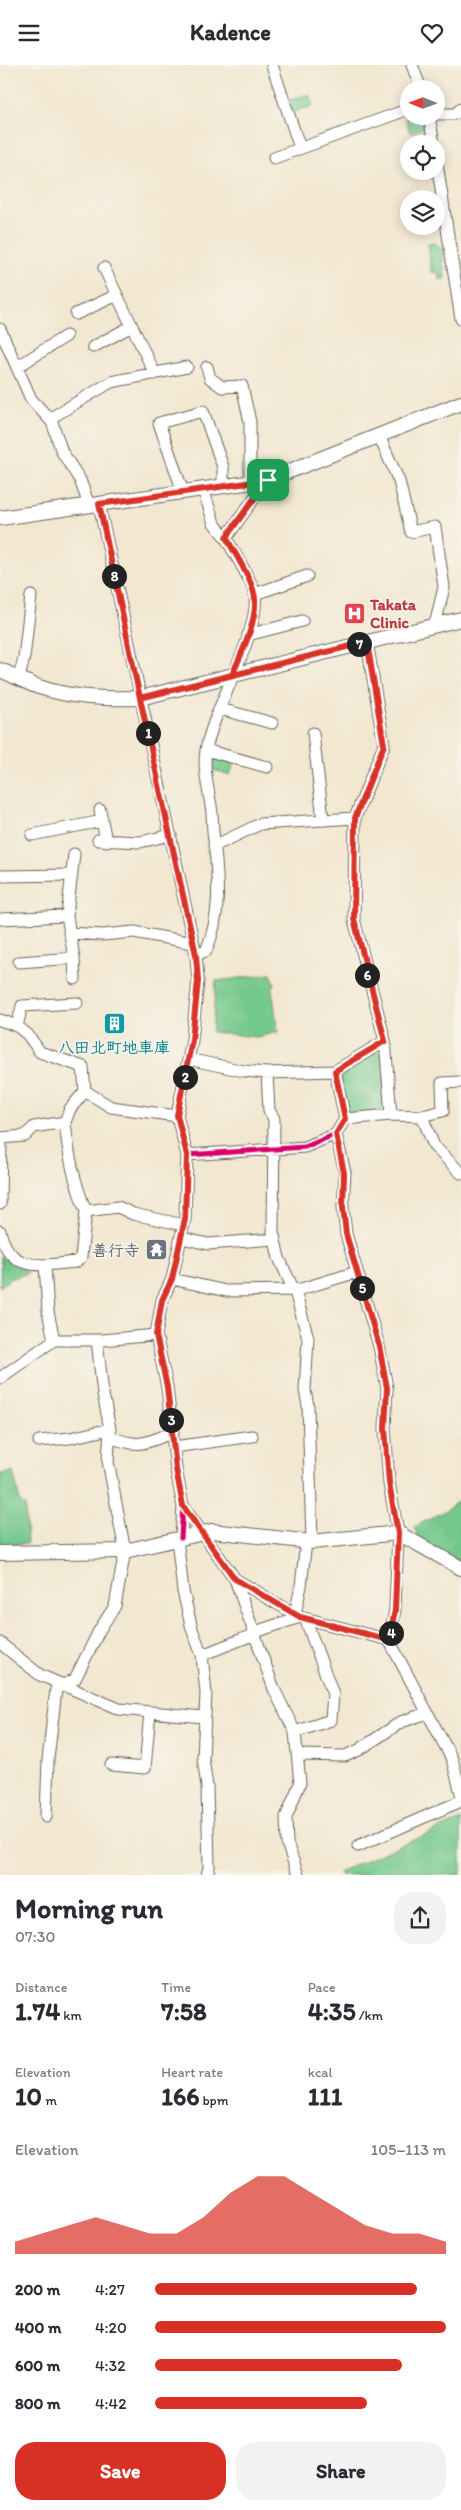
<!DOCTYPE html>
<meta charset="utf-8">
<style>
:root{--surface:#fff;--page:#f2f2f3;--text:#2b2b33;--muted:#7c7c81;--accent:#d93025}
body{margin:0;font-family:Itim,"Klee One",sans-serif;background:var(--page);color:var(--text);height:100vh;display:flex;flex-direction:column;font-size:19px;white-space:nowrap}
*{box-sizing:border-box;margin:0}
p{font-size:16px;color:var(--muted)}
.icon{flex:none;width:28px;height:28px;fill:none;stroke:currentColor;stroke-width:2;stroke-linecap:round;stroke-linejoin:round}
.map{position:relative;height:1810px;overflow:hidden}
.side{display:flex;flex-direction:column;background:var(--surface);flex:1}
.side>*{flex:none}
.needle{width:32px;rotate:271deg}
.tools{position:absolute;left:400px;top:15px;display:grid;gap:10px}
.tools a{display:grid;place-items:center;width:45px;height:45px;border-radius:50%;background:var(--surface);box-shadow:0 2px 12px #0003;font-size:25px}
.pin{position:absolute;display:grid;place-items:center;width:42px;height:42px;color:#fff;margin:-21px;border-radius:10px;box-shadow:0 2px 8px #0006}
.km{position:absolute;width:25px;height:25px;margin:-12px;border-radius:50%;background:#222;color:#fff;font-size:14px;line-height:25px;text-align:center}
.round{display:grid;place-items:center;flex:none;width:52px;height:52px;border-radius:20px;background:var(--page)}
.overview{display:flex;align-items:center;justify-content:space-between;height:85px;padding:0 15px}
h1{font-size:28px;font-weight:700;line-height:38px}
.figures{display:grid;grid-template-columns:repeat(3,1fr);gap:8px;height:85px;padding:5px 15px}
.figures div{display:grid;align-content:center}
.figures b{font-size:25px;font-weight:700}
.figures small{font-size:14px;font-weight:400}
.figures p{font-size:14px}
.chart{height:140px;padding:10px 15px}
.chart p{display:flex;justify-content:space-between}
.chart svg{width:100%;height:90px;margin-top:5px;fill:var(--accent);opacity:.7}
.button{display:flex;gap:10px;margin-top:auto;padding:10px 15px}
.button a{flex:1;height:58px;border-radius:20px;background:var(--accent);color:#fff;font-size:20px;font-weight:700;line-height:58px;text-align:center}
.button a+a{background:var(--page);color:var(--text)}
ul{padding:0 15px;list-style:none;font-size:16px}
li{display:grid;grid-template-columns:80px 60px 1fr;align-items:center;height:38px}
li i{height:12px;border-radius:6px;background:var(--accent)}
header{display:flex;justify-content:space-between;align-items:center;height:65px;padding:0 15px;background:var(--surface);font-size:22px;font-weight:700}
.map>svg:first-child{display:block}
</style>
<header><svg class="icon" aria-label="menu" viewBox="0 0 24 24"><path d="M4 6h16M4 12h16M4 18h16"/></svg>Kadence<svg class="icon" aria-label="heart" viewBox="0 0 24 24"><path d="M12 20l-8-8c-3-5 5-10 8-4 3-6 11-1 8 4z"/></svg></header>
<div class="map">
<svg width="461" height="1810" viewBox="0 0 461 1810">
<rect width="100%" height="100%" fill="#f7f3e8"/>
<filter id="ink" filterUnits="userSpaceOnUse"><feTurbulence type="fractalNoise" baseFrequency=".02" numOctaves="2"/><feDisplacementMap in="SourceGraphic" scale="10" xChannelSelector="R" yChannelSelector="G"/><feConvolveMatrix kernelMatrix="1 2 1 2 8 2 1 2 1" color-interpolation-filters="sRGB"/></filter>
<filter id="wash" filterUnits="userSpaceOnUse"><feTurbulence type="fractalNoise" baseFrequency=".0096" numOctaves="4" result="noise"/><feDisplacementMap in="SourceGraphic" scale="20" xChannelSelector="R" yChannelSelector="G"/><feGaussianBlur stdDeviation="1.12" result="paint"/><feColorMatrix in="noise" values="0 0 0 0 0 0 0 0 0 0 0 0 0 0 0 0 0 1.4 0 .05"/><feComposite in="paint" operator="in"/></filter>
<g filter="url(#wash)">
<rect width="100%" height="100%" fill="#f2e7d0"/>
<!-- green -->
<path fill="#73c88b" stroke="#487254" d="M309 29 313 41 290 48 286 36Z
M409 51 422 52 424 63 410 68 405 52Z
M435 178 442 184 445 214H439L438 207H431L428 179Z
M215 693 234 698 230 710 210 704V697Z
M271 909 275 919 272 924 278 967 257 972 212 967 216 916Z
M376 986 383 990 385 1042 381 1046 351 1051 347 1048 340 1011 342 1006Z
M1 1191 28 1208 10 1214 0 1222Z
M13 1407 21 1440H25L27 1479 0 1480V1409Z
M461 1434V1498L419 1474 414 1462 445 1446Z
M461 1755V1810H340V1806Z"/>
</g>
<g filter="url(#ink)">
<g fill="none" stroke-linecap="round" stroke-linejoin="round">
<defs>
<path id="minor" d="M272 0 300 83
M412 0 421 24
M436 49H455L461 44
M429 51 434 79
M436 92 461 254
M274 93 409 44
M104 203 155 309
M76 249 117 230
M0 264 31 334 52 357 62 387 80 415 89 440
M93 282 132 261
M17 302 66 271
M207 302 210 313 222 322 242 321 250 357V417
M49 354 111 317 187 302
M379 371 399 416 411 467 435 462 444 522 435 560
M203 424 214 458 226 473
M183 427 159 358 203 346 223 402V421
M99 439 196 890 198 916 192 975 177 1051 187 1090 185 1154 172 1214 162 1235 156 1270 167 1322 176 1404 183 1441 181 1473
M255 529 307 511
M248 570 302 556
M19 613 24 593 31 531
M220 644 272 658
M313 668 323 754
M206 685 267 702
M100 745 106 776
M32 770 102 756
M98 775 140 777 171 770
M214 781 260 759 355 753
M74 789 67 851 74 893 75 914
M0 811 72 810
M0 854 67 851
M69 868 103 870 134 867 193 878
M196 890 206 886C222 849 218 814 214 775 212 763 213 752 211 741 208 722 203 704 206 685 214 641 260 569 255 530 253 517 233 486 226 473L267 415
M19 897 74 893
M0 955 17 961 28 970 40 987 83 1002 85 1026 70 1044 65 1057 34 1062 25 1071 0 1073
M17 961 22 941 77 938
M188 994 244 1006 267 1008 335 1006
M267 1008 269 1045 274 1054 273 1167 279 1193 296 1230 308 1273 305 1325 308 1341 312 1477
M85 1026 111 1042 177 1051
M391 1050 422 1051 443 1046 442 1018 461 1017
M422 1051 434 1081 461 1108
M345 1054 391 1050 385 976
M65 1057C68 1089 74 1117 86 1146L118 1142 133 1149 184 1160
M336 1069 345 1108 343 1142 346 1169 379 1281 387 1323 385 1363 389 1418 398 1468 395 1545 389 1575 452 1694 461 1728
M187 1090 305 1082 336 1069 345 1054 335 1006 385 976 354 854 355 753 384 680 367 577
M0 1139 1 1073
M0 1166C10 1209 42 1200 76 1197L81 1192 86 1146
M182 1173 208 1179 275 1174
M172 1214 226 1226 292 1225 301 1224 357 1207
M54 1275H102L156 1270
M0 1313 54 1275 48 1247 45 1200
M110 1372C139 1383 145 1379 173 1367
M39 1376 70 1373 110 1364
M174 1382 252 1371
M183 1441 235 1514 274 1624 295 1667 300 1718 286 1752 287 1778 298 1810
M177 1474 183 1526 192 1564 202 1590 206 1628 203 1693 207 1722 209 1802 207 1810
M235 1514 300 1552
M295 1549 301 1521 306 1477
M255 1567 300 1552 389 1575
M0 1578 40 1610 119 1644 203 1652
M202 1590 255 1569
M295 1667 331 1655 333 1629 305 1553
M299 1690 345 1691 359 1685 401 1657 427 1648
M111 1700 145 1703 150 1647
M46 1752 48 1695 56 1624 75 1614 100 1564 115 1541 125 1486 108 1396 110 1364 103 1329 97 1275
M358 1781 461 1736"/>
<path id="tertiary" d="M0 453 267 415 461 338
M0 605C13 610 26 618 39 622 71 633 106 634 140 633L461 554
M0 1488 125 1486 212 1466 312 1477 398 1468 461 1503"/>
</defs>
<!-- minor casing -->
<use href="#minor" stroke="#67635b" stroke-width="13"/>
<!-- tertiary casing -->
<use href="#tertiary" stroke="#67635b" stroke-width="16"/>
<!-- minor -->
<use href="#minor" stroke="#fff" stroke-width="11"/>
<!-- tertiary -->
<use href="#tertiary" stroke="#fff" stroke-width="14"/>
<defs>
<path id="cycleway" d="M99 439 196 890 198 916 192 975 177 1051 187 1090 185 1154 172 1214 162 1235 156 1270 167 1322 176 1404 183 1441 181 1473
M187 1090 305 1082 336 1069 345 1054 335 1006 385 976 354 854 355 753 384 680 367 577"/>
</defs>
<!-- cycleway casing -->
<use href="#cycleway" stroke="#f7f3e8" stroke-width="8"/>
<!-- cycleway -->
<use href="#cycleway" stroke="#d6006c" stroke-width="5"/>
</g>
</g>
<g fill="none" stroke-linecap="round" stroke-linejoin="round" filter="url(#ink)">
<defs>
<path id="route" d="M268 415 226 472C235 489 250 511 254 528 260 551 241 590 232 610L140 633 196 890 198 916 192 975 177 1050 187 1090 185 1154 172 1214 162 1235 156 1270 167 1322 176 1404 183 1441 235 1514 300 1552 389 1575 395 1545 398 1468 389 1418 385 1363 387 1323 379 1281 346 1169 343 1142 344 1108 336 1069 345 1054 335 1006 385 976 354 854 355 753 384 680 367 577 140 633 99 439 268 415"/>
</defs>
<!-- route casing -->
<use href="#route" stroke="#fff" stroke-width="10"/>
<!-- route -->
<use href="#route" stroke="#d93025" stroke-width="6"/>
</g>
<!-- icons -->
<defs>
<symbol id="hospital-square" viewBox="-11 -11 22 22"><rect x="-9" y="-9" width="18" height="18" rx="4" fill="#e0444e" stroke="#f7f3e8"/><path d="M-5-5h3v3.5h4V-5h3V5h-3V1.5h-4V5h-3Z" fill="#fff"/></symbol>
<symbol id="building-square" viewBox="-11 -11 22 22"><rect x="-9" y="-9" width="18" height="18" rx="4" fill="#0f9aa8" stroke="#f7f3e8"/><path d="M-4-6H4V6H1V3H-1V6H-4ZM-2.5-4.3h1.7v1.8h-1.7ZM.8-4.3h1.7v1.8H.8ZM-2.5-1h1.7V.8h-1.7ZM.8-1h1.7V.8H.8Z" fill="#fff"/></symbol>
<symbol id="temple-square" viewBox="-11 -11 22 22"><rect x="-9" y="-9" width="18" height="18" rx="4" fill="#6b7280" stroke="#f7f3e8"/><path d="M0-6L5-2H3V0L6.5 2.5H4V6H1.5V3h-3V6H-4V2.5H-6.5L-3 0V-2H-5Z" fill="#fff"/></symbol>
</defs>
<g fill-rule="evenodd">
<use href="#hospital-square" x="342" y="536" width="25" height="25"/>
<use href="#building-square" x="102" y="946" width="25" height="25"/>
<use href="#temple-square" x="144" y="1172" width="25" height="25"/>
</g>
<g text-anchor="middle" stroke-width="4" stroke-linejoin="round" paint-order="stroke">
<!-- health labels -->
<g font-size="16" font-weight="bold" fill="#be3a42" stroke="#f7f3e8" text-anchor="start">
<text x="370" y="545">Takata<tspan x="370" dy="18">Clinic</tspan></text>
</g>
<!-- culture labels -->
<g font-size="16" font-weight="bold" fill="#0d838f" stroke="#f7f3e8">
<text x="114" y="988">八田北町地車庫</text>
</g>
<!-- worship labels -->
<g font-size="16" font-weight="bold" fill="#5b616d" stroke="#f7f3e8" text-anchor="end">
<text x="140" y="1191">善行寺</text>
</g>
</g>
</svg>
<div class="tools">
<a><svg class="needle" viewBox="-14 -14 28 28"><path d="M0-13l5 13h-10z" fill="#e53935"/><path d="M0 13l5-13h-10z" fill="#7c7c81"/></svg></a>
<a><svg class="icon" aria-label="locate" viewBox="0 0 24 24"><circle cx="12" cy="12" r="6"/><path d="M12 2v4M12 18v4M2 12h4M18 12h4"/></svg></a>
<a><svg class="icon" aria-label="layers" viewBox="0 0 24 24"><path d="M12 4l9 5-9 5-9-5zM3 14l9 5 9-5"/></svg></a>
</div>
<div class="pin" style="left:268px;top:415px;background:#1e9e55"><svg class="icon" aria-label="arrive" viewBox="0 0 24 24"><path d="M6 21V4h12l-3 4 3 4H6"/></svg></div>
<b class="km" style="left:148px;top:668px">1</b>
<b class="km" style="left:185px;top:1012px">2</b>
<b class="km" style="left:171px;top:1355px">3</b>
<b class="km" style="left:391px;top:1568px">4</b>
<b class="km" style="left:362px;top:1223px">5</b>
<b class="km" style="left:367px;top:910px">6</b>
<b class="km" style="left:359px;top:579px">7</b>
<b class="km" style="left:114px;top:511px">8</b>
</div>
<section class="side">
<div class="overview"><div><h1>Morning run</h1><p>07:30</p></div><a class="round"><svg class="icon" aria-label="share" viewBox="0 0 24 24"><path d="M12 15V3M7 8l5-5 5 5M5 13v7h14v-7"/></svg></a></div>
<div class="figures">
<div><p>Distance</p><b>1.74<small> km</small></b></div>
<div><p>Time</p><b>7:58</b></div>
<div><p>Pace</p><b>4:35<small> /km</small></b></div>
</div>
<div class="figures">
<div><p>Elevation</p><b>10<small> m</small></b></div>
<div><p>Heart rate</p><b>166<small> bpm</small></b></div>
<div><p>kcal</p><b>111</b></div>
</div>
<div class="chart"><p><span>Elevation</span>105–113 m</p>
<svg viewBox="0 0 160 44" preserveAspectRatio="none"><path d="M0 44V38L10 34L20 30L30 26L40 30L50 34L60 34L70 26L80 14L90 6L100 6L110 14L120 22L130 30L140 34L150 34L160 38V44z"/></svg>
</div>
<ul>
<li><b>200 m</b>4:27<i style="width:90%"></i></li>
<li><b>400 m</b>4:20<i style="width:100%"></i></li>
<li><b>600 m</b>4:32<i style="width:85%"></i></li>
<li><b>800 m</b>4:42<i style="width:73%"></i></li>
</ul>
<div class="button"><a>Save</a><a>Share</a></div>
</section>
